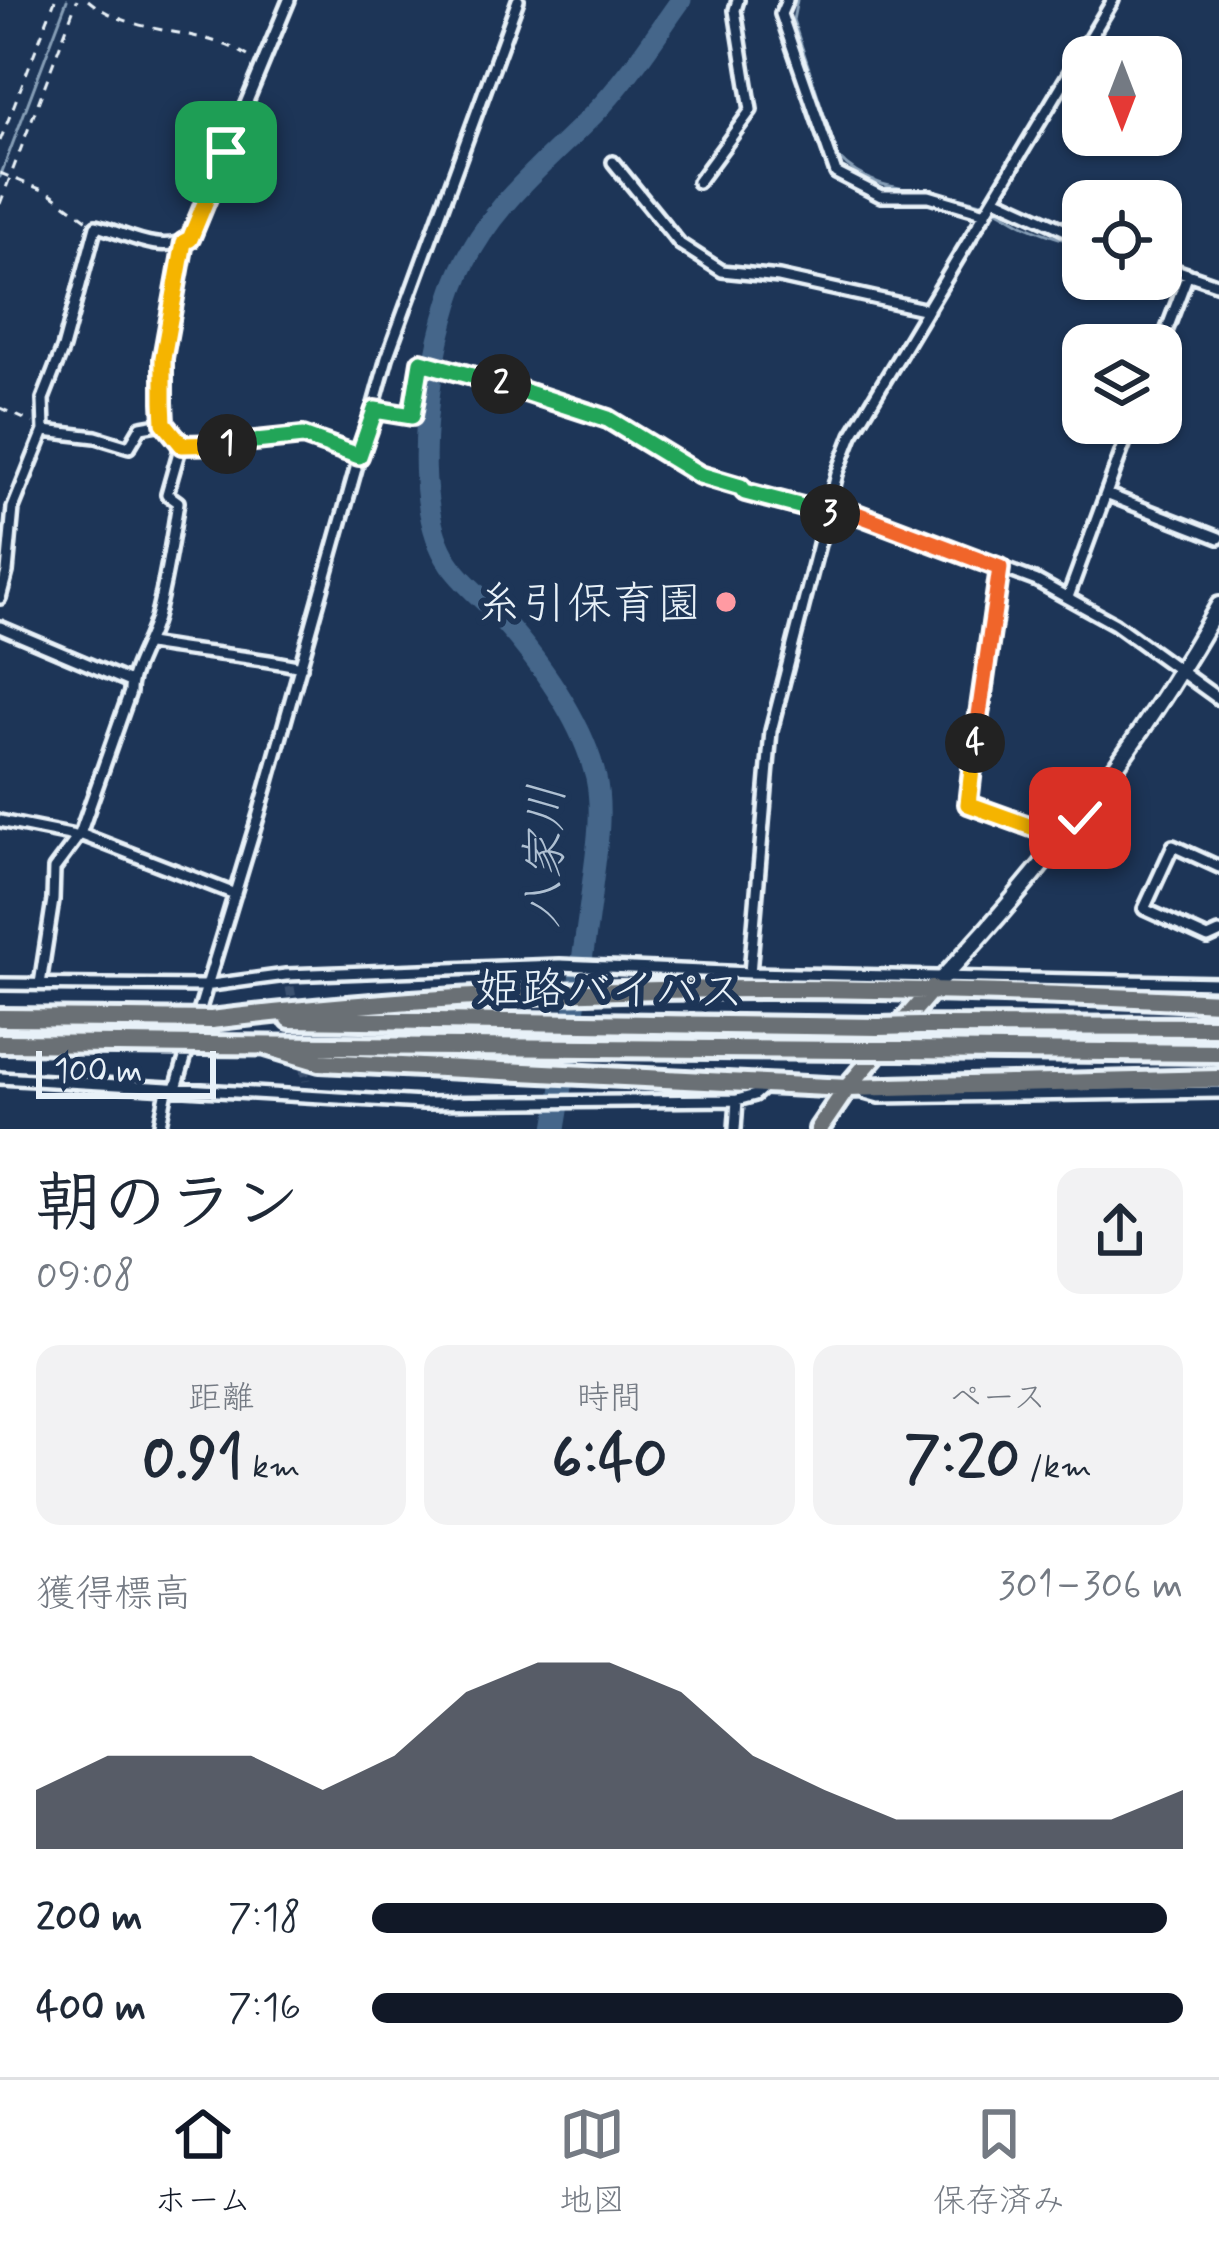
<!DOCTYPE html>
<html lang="ja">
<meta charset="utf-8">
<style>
:root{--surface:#fff;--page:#f2f2f3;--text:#1f2937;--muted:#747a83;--line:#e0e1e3;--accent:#111827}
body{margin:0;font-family:Mynerve,"Klee One",sans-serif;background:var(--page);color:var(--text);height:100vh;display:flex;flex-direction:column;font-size:45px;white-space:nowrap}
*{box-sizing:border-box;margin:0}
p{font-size:39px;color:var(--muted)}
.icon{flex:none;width:66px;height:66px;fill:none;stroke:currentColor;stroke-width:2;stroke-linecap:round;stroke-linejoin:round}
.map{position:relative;height:1129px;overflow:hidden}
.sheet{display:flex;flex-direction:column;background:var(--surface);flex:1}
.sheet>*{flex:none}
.needle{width:78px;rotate:180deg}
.buttons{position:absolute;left:1062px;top:36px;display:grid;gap:24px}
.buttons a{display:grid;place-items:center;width:120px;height:120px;border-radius:24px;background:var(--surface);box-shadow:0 3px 9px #0004;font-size:60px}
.scale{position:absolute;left:36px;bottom:30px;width:180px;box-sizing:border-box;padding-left:12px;border:6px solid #e8f1f8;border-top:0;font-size:33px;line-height:42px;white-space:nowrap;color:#e8f1f8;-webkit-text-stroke:9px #1d3557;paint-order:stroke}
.pin{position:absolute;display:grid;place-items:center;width:102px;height:102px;color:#fff;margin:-51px;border-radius:24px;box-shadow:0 6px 18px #0006}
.km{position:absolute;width:60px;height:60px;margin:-30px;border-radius:50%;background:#222;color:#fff;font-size:33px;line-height:60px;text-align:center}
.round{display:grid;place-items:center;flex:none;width:126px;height:126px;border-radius:24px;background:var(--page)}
.head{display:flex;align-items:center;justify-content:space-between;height:204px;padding:0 36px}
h1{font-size:66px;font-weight:700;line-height:90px}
.stats{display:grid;grid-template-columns:repeat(3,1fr);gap:18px;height:204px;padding:12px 36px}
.stats div{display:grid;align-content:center;border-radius:24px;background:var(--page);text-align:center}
.stats b{font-size:60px;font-weight:700}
.stats small{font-size:33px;font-weight:400}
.stats p{font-size:33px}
.chart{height:336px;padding:24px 36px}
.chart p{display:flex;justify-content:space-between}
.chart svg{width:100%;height:216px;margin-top:12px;fill:var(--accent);opacity:.7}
ul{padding:0 36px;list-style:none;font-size:39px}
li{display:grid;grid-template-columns:192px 144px 1fr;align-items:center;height:90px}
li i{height:30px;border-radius:15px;background:var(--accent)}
.tab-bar{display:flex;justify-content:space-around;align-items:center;height:168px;border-top:3px solid var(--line);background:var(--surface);font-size:33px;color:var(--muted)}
.tab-bar a{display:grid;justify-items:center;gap:6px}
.tab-bar .current{color:var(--accent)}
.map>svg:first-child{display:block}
</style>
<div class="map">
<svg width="1219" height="1129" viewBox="0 0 1219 1129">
<rect width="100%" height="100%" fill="#1d3557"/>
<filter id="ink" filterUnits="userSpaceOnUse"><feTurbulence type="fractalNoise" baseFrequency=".00833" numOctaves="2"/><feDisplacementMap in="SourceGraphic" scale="24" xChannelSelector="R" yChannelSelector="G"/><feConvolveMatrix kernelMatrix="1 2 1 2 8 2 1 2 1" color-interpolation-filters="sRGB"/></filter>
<g filter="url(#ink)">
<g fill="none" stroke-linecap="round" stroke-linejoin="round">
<!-- stream -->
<path stroke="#869eb6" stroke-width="3" d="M797 0 793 20 838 157C877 200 936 185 987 205 1002 210 1014 221 1029 227 1046 235 1065 240 1083 245
M0 177 67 0
M1161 271 1219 293"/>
<!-- river -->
<path stroke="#44668a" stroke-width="21" d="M555 1129C568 1051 581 974 591 896 595 858 604 816 596 778 582 718 539 661 499 616 483 598 462 583 449 563 405 500 430 341 460 273 489 207 543 165 593 115 627 80 653 39 681 0"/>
<!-- street-tunnel -->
<path stroke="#3b516f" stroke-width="9" stroke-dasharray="9 4.5" stroke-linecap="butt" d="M290 987 306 1081"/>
<defs>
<path id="street" d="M787 0 781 14 836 173 881 196H929L986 213
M613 162 680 244 722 271 779 277 928 310
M698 182 751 110 735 10 738 0
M995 198 1083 238
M1161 265 1219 285
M1161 345 1188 274
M375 410 411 415 421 362
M164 423 163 357 184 242
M641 440 700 474 741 487 745 492 824 516 857 514 1037 581 1115 624 1219 699
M181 445 303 437 359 456
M1106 494 1219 538
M1000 568 968 804 1062 838
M1068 597 1132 423
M0 598 7 572 13 508 44 431 43 399 63 348 96 226C129 234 155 254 190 239L289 0
M0 627 130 682
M149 644C200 653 251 656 301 667
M0 821 75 836
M80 834 235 894
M1219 867 1173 846 1144 909 1208 938 1219 933
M750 973 771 731 837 474 852 435 1113 0
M0 984 204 986 286 975 560 965 750 973 1219 983
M40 984 53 900 54 869 80 834 130 692C129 673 150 640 156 618 166 580 172 541 178 502L167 494 181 445 164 423 141 427 129 447 96 437 44 431
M0 1078 423 1103 737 1100 755 1095 764 1087
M176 1088 259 814 387 358 518 0
M865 1093 879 1097 1219 1092
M159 1129 167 1090
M735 1129 737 1100"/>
<path id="secondary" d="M932 989C1043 873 1140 744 1219 605"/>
<path id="highway" d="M0 1018 126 1019
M290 1019 878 1027
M211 1020C546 979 883 985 1219 1002
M920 1026 1219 1027
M0 1043 118 1044
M202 1045 858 1050
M266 1046 320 1062 847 1088 1219 1079
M900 1050 1219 1053
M819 1129 847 1088 932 989"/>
</defs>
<!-- street casing -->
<use href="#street" stroke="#e8f1f8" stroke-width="18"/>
<!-- secondary casing -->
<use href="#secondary" stroke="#e8f1f8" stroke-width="22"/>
<!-- highway casing -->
<use href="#highway" stroke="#e8f1f8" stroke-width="26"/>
<!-- path -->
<path stroke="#e8f1f8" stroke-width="3" stroke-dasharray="9 9" stroke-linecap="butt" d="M88 0C136 40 206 24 255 61
M0 141 55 0
M0 173 50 193 89 221
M0 204 77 0
M429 364 583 409 634 435
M0 408 33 423"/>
<!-- street -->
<use href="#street" stroke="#1d3557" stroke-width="9"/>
<!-- secondary -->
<use href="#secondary" stroke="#1d3557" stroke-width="14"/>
<!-- highway -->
<use href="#highway" stroke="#6a7074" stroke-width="16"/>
<defs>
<path id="highway-bridge" d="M126 1019 211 1020
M878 1027 920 1026
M118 1044 202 1045
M858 1050H900"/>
</defs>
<!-- highway-bridge casing -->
<use href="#highway-bridge" stroke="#e8f1f8" stroke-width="26" stroke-linecap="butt"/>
<!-- highway-bridge -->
<use href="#highway-bridge" stroke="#6a7074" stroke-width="16"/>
</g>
</g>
<g fill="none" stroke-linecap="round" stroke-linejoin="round" filter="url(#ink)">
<defs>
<path id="split-1" d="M226 152 190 239 184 242 163 358V402L164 423 182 445 227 444"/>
<path id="split-2" d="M227 444 303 436 359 456 375 410 412 416 421 362 501 384"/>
<path id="split-3" d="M501 384 608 419 700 475 741 487 745 492 830 514"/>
<path id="split-4" d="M830 514H857L1000 568 975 743"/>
<path id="split-5" d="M975 743 968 804 1062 838 1080 818"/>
</defs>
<!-- split-1 casing -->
<use href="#split-1" stroke="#fff" stroke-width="24"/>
<!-- split-2 casing -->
<use href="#split-2" stroke="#fff" stroke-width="24"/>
<!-- split-3 casing -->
<use href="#split-3" stroke="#fff" stroke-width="24"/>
<!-- split-4 casing -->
<use href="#split-4" stroke="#fff" stroke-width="24"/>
<!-- split-5 casing -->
<use href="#split-5" stroke="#fff" stroke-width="24"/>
<!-- split-1 -->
<use href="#split-1" stroke="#f5b400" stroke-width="15"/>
<!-- split-2 -->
<use href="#split-2" stroke="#22a559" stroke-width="15"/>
<!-- split-3 -->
<use href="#split-3" stroke="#22a559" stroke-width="15"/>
<!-- split-4 -->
<use href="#split-4" stroke="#f0652b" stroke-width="15"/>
<!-- split-5 -->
<use href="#split-5" stroke="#f5b400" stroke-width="15"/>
</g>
<!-- markers -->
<circle fill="#ff9aa2" stroke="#1d3557" stroke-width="4.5" cx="726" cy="602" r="12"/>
<g text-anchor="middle" stroke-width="12" stroke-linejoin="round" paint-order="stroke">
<!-- poi labels -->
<g font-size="45" fill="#e8f1f8" stroke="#1d3557" text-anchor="end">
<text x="702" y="618">糸引保育園</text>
</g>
<!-- street labels -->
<g font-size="45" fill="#e8f1f8" stroke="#1d3557">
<text transform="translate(610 988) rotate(1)" y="16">姫路バイパス</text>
</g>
<!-- water labels -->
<g font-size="48" font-style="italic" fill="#afc0d2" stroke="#1d3557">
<text transform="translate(543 856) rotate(-88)" y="17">八家川</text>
</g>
</g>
</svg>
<div class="buttons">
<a><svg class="needle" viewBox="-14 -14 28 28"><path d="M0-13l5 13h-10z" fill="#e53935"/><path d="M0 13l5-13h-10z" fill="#747a83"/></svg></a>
<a><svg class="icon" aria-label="locate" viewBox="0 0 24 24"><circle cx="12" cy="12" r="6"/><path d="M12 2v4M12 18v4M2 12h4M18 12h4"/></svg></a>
<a><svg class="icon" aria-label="layers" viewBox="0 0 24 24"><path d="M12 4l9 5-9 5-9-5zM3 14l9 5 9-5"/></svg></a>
</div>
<div class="scale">100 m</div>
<div class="pin" style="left:226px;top:152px;background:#1e9e55"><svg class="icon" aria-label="arrive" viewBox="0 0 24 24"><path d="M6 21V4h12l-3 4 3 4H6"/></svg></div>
<div class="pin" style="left:1080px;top:818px;background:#d93025"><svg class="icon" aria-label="check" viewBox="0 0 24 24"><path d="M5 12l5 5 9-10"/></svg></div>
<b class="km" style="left:227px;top:444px">1</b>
<b class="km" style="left:501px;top:384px">2</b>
<b class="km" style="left:830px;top:514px">3</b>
<b class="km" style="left:975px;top:743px">4</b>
</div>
<section class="sheet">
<div class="head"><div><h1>朝のラン</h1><p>09:08</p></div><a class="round"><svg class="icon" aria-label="share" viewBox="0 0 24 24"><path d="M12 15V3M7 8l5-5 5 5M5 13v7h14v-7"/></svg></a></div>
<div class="stats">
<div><p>距離</p><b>0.91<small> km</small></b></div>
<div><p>時間</p><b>6:40</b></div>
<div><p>ペース</p><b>7:20<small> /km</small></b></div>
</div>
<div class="chart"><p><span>獲得標高</span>301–306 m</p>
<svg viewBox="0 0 160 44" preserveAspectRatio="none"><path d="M0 44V32L10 25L20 25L30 25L40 32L50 25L60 12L70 6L80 6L90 12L100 25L110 32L120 38L130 38L140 38L150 38L160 32V44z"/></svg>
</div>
<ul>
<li><b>200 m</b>7:18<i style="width:98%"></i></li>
<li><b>400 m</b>7:16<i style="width:100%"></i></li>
</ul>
</section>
<nav class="tab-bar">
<a class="current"><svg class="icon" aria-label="home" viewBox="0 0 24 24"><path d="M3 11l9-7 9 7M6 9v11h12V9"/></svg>ホーム</a>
<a><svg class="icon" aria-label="map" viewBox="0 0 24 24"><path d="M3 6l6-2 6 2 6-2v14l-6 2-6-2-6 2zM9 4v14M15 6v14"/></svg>地図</a>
<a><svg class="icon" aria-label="saved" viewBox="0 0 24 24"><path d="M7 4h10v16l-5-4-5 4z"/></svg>保存済み</a>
</nav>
